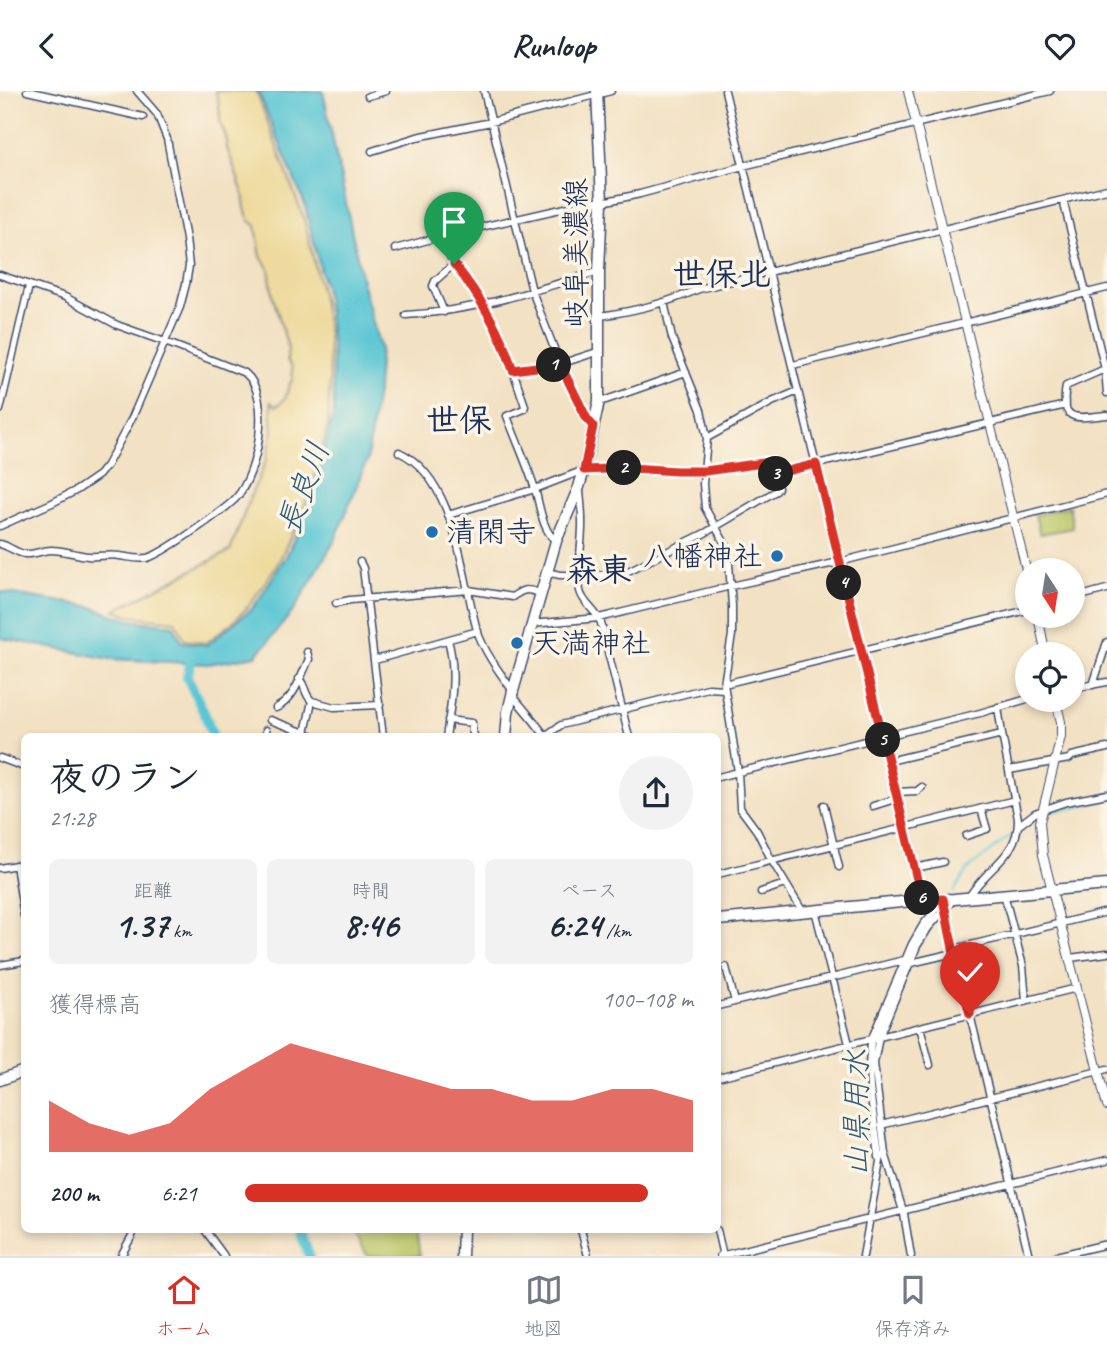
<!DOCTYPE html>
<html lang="ja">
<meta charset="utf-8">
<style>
:root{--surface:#fff;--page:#f2f2f3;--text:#1f2937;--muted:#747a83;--line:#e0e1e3;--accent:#d93025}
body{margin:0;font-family:Caveat,"Klee One",sans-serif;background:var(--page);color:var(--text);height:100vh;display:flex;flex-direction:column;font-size:26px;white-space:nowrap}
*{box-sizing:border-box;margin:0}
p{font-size:23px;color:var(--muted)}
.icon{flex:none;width:38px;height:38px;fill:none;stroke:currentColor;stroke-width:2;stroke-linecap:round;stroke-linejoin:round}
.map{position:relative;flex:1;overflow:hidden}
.details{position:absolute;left:21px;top:642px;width:700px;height:500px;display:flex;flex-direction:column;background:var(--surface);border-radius:10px;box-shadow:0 4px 10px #0003}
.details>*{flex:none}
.needle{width:46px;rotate:168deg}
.fabs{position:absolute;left:1015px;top:467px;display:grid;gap:14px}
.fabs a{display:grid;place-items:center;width:70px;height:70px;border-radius:50%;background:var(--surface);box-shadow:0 4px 10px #0003;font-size:35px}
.pin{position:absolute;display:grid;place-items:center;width:60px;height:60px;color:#fff;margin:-72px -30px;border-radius:50% 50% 50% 0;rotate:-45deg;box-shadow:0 0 7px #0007}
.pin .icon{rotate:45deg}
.km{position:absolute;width:35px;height:35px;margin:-18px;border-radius:50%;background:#222;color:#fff;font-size:19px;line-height:35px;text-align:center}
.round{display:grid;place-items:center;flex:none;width:74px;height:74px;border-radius:37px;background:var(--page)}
.overview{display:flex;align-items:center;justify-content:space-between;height:119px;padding:0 28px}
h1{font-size:38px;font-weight:700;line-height:52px}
.stats{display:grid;grid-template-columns:repeat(3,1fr);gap:10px;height:119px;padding:7px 28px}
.stats div{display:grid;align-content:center;border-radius:10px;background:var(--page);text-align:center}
.stats b{font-size:35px;font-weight:700}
.stats small{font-size:19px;font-weight:400}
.stats p{font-size:19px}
.chart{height:196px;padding:14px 28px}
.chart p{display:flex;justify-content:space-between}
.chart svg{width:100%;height:126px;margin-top:7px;fill:var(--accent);opacity:.7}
ul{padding:0 28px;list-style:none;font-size:23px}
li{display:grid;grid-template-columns:112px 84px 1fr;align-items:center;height:52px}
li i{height:18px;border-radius:9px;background:var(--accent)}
header{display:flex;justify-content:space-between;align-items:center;height:91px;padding:0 28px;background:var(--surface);font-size:32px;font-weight:700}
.menu{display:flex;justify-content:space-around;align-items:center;height:98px;border-top:2px solid var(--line);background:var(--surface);font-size:19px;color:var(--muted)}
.menu a{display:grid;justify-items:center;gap:4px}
.menu .on{color:var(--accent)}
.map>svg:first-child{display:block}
</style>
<header><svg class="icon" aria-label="back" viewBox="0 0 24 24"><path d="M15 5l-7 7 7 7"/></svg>Runloop<svg class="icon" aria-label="heart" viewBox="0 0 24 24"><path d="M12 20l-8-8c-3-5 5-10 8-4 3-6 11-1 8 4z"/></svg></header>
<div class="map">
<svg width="1107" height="1165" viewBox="0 0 1107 1165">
<rect width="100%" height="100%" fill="#fcf5e5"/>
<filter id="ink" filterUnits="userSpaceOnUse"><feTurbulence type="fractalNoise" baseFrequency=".0143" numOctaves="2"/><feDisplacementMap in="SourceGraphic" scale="14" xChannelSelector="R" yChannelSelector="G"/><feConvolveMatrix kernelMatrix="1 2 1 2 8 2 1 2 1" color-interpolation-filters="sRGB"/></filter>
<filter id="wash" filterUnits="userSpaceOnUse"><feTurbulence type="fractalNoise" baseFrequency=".00686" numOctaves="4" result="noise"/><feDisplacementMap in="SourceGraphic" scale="28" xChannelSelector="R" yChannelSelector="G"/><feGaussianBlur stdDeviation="1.57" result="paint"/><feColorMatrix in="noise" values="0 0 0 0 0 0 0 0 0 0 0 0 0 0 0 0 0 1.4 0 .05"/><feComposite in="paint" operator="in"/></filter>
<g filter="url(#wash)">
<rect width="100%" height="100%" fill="#f2e1c3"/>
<!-- green -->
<path fill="#bbc769" stroke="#6b7b64" stroke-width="2" d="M1069 415 1073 437 1040 443 1035 424Z
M352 1139H416L420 1165H368Z"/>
<!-- sand -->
<path fill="#eeda9e" stroke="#84847e" stroke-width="2" d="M215 0H256L304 128 320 196 328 241 330 289 328 333 317 376 306 412 279 471 248 516 233 531 206 552 185 549 175 530 131 525 115 519 230 460 252 402 267 368 273 339 271 311 276 315C291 307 284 298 293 288L292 276 287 269 288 257 273 206 269 178 261 166 256 135 249 129 245 117 243 102 227 57C229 46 221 39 220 29 219 17 220 11 215 0Z"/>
<!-- water -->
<path fill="#5ac6d4" stroke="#3a7a99" stroke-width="2" d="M258 0H323L362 190 380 257 377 300 367 369 335 449 294 519 256 565 208 573 110 568 0 547V501L88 515 129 529 173 534 182 551 207 554 253 517 287 464 311 409 334 321 332 256 326 203 305 114Z"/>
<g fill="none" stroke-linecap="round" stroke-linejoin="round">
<!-- stream -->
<path stroke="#5ac6d4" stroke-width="2" d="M1048 721 1069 718 1107 709
M1026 733 1034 727
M953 802 968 778 1013 743
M873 990 881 1054"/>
<!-- river -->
<path stroke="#5ac6d4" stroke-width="10" d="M192 567 187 586 206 626 213 646
M300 1139 309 1165"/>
</g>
</g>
<g filter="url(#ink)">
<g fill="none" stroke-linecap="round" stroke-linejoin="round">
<defs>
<path id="minor" d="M27 0 143 26
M484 0 532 200 560 273 587 328 593 335
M725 0 922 809
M368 5 386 0
M372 60 417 46 491 31 611 0
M1063 109 1105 278 1107 302
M395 158 446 144
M0 184 65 206 117 234 165 251 245 282C273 305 258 383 236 407 225 419 161 464 147 467 138 469 129 466 120 465 110 463 99 466 88 465 76 464 64 459 51 459 43 459 33 464 25 463 16 462 9 455 0 453
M664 211 672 247 701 319 707 347 703 393 705 417 728 458 732 515V544L724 593 738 681 740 717 757 740 772 770 803 821
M444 221 433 195 435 190 454 173
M406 224C475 220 534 200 599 180
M600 225C634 220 668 212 699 198L1107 98
M793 274 1107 197
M1107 277 1066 295C1059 333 1079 327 1107 324
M513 279 560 273 600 260
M599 310 606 309 686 281
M0 319 29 195
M707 347 772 311 798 300
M399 361C456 387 462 486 477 539 484 561 500 582 513 600
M775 383 1066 314
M580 401C581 410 582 420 582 429 583 453 576 477 580 500 583 513 597 520 601 532L629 646
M448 424 535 398 584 379 631 377 676 380H705L771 371 778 397 776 400 705 442 624 482 616 484H560L546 481
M0 435 52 412 77 399 99 384 107 374 132 327 180 216 186 193 189 175 186 148 167 48 157 23 137 0
M556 450C542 439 540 415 535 398 527 373 516 349 507 325L524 318 525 315 504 253 471 193 454 173 450 165 446 144 596 110 602 111 640 103 743 75 1050 0
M360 471 363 477 383 646
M1073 507 1107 498
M336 512 350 509 469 499 512 506C525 497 526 498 540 502
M531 533 599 527 731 495 839 471 1107 403
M375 569 478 540
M299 588C306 594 304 604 312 610
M724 593 1027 519
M1093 594 1107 551
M1073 597 1107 591
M512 604 533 629 546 646
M276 617C294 609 301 585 309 568L307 561
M270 629 316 646
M448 629 472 632V640L475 646
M266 639 267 646
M305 642 312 610 334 616 380 614
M545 645 561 634 708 597 725 598
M446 646C451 614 457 580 448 549
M0 667 24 676
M889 670 1002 643
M1009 679 1069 668 1072 665 1107 657
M718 686 980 622 1027 608
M896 701 917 700 922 696
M824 714 839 776
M873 715 898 707
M1018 735 1035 722 1043 719 1066 711 1107 703
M966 745 987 738 981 718
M0 777 16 774 24 825
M915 777 943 771
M718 783 1015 709
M761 801 785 793
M1004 803 1023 875 1026 909
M969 806C986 776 1019 766 1018 728L1002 643 998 616
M944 817 1029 1165
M815 819 849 953
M954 858 1107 821
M1070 867 1107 862
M911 872 954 862
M0 874 24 870
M726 876 735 911
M718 915 904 869
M920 936 930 974
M718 986 1077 897
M881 1034 1107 978
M879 1066C875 1027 864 986 872 947L912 853 923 834 943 810
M205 1139 224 1165
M581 1139 588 1165
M717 1139 723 1165
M121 1165 135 1139
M720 1165 1107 1069
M863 1165 881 1065
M911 1165 904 1123 885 1062 874 972 879 946 917 855 929 836 954 808
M1056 1165 1107 1153"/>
<path id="tertiary" d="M908 0 1027 482
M1038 525 1046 564
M1056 609 1061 631V645L1040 731 1043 764 1107 1015"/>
<path id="primary" d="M506 646 508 621 513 600 556 450 579 396 584 379 599 310V180L602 111 597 0
M718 829 922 809 954 808 1107 794
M0 989 24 980
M462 1165 463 1139"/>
</defs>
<!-- minor casing -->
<use href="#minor" stroke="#3b4a6d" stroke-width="9"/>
<!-- tertiary casing -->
<use href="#tertiary" stroke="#3b4a6d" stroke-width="10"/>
<!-- primary casing -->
<use href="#primary" stroke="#3b4a6d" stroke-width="13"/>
<!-- minor -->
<use href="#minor" stroke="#fff" stroke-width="6"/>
<!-- tertiary -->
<use href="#tertiary" stroke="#fff" stroke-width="8"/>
<!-- primary -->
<use href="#primary" stroke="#fff" stroke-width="10"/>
</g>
</g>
<g fill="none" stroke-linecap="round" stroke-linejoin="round" filter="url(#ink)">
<defs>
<path id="route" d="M454 173C480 205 500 240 513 279L560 273 587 328 593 335 584 379 631 377 676 380H705L771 371 775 383 816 373 922 809 943 808 954 862 970 923"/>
</defs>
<!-- route casing -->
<use href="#route" stroke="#fff" stroke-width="14"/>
<!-- route -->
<use href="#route" stroke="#d93025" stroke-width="9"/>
</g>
<!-- markers -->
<g fill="#1f6fb2" stroke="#fcf5e5" stroke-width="2.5">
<circle cx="432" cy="441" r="7"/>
<circle cx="777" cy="465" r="7"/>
<circle cx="517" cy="552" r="7"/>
</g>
<g text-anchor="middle" stroke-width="7" stroke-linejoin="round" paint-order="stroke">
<!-- street labels -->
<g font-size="30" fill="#1b2f5e" stroke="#fcf5e5">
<text transform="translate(576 162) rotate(-90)" y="10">岐阜美濃線</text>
</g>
<!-- poi labels -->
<g font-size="30" fill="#1b2f5e" stroke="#fcf5e5" text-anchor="start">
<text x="446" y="451">清閑寺</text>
<text x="763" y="475" text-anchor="end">八幡神社</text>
<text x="531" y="562">天満神社</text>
</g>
<!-- water labels -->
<g font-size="32" font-style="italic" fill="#2e5c81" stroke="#fcf5e5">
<text transform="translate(303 397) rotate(-70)" y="11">長良川</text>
<text transform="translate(856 1022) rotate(-90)" y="11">山県用水</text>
</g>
<!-- quarter labels -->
<g font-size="33" font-weight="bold" fill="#1b2f5e" stroke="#fcf5e5">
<text x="722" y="194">世保北</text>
<text x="459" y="340">世保</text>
<text x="599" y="490">森東</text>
</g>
</g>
</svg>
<div class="fabs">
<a><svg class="needle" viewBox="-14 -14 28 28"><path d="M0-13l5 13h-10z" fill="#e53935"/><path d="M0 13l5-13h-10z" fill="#747a83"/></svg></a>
<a><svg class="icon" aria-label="locate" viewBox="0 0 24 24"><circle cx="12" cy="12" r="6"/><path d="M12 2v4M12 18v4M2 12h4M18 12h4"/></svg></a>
</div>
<div class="pin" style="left:454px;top:173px;background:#1e9e55"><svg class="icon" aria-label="arrive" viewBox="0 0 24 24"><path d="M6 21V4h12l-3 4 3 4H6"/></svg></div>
<div class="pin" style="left:970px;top:923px;background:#d93025"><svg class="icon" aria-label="check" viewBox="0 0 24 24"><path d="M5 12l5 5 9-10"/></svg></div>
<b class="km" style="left:554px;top:274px">1</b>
<b class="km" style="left:624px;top:377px">2</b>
<b class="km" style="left:776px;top:383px">3</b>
<b class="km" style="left:844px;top:492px">4</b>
<b class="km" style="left:883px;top:649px">5</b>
<b class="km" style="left:922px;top:807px">6</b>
<section class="details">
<div class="overview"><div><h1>夜のラン</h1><p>21:28</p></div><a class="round"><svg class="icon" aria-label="share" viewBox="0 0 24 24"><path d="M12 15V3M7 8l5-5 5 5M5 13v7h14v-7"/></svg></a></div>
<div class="stats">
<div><p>距離</p><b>1.37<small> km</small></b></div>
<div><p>時間</p><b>8:46</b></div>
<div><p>ペース</p><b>6:24<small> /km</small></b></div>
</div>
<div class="chart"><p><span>獲得標高</span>100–108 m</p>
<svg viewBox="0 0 160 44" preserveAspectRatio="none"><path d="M0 44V26L10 34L20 38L30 34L40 22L50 14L60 6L70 10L80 14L90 18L100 22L110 22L120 26L130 26L140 22L150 22L160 26V44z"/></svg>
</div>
<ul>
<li><b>200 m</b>6:21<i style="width:90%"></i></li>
</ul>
</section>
</div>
<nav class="menu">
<a class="on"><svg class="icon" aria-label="home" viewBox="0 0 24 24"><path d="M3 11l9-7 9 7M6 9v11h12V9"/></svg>ホーム</a>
<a><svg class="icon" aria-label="map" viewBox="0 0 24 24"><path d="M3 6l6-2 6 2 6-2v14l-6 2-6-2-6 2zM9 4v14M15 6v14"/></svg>地図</a>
<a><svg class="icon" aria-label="saved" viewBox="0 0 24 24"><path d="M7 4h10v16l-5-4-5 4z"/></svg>保存済み</a>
</nav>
